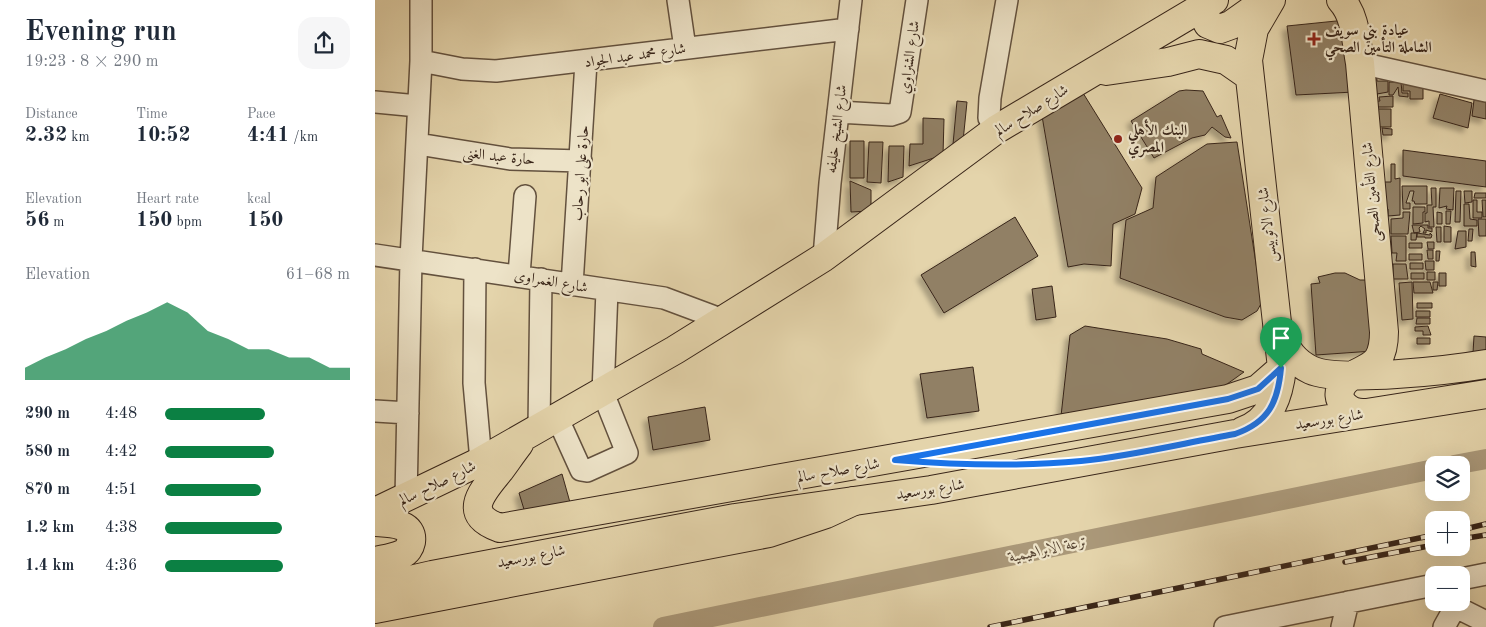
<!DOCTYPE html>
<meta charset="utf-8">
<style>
:root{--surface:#fff;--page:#f6f6f7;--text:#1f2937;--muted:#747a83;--accent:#0b8043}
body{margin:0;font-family:"Old Standard TT",Amiri,serif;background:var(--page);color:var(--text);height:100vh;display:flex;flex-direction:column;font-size:19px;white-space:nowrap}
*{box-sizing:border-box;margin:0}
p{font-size:16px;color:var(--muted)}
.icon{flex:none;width:28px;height:28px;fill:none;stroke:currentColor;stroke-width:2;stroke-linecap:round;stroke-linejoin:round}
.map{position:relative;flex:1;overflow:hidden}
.side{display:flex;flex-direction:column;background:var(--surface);width:375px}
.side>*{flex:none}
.tools{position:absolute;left:1050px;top:456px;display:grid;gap:10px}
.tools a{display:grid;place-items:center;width:45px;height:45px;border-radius:10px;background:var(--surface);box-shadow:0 5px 20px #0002;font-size:25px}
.pin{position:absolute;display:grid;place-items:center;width:42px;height:42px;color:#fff;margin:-51px -21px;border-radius:50% 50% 50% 0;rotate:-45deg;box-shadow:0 0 5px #0007}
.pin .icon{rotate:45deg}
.round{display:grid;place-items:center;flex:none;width:52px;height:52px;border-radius:15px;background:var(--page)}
.overview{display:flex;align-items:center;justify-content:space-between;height:85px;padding:0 25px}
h1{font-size:28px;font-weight:800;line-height:38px}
.metrics{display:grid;grid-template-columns:repeat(3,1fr);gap:8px;height:85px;padding:5px 25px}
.metrics div{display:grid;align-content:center}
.metrics b{font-size:21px;font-weight:800}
.metrics small{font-size:14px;font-weight:400}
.metrics p{font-size:14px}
.chart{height:140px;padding:10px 25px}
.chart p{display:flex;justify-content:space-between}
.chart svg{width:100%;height:90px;margin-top:5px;fill:var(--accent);opacity:.7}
ul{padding:0 25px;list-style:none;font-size:16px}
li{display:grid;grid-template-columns:80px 60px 1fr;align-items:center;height:38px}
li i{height:12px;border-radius:6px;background:var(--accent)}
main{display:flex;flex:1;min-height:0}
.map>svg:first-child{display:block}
</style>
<main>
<section class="side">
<div class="overview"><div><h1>Evening run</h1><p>19:23 · 8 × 290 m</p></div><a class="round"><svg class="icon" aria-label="share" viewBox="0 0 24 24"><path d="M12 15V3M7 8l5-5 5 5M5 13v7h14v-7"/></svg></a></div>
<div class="metrics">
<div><p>Distance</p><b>2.32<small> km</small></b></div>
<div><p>Time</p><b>10:52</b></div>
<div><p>Pace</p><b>4:41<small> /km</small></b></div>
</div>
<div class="metrics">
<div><p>Elevation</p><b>56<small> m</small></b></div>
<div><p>Heart rate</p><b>150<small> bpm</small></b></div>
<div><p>kcal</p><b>150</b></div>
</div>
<div class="chart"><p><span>Elevation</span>61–68 m</p>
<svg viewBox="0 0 160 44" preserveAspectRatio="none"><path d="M0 44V38L10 33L20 29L30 24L40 20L50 15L60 11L70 6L80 11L90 20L100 24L110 29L120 29L130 33L140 33L150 38L160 38V44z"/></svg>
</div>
<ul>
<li><b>290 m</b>4:48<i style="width:54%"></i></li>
<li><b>580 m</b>4:42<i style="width:59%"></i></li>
<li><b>870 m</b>4:51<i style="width:52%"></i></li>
<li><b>1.2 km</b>4:38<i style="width:63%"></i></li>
<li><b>1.4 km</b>4:36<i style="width:64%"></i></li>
</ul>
</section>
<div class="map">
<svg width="1111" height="627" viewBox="0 0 1111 627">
<defs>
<filter id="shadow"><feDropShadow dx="-4.5" dy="4.5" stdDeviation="2.5" flood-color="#0004"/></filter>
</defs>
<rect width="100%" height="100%" fill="#e4d4ab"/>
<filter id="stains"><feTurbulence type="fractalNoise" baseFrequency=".004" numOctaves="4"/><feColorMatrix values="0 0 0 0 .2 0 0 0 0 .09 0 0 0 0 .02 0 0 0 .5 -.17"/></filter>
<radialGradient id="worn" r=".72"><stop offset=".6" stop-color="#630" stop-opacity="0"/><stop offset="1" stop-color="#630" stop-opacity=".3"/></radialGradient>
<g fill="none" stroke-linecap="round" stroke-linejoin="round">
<!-- canal -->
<path stroke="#aa9879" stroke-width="20" d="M1079 465 1111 459
M288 627 1059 469"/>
</g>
<!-- building -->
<path fill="#918065" stroke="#382519" filter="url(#shadow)" d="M971 20 979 92 921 95 912 26Z
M998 78H1002V81H1013V92L1002 94 1003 100H991Z
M1014 82H1026L1027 93H1033V97L1024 96 1023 87 1018 95H1014Z
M1028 82H1048V99H1035V91H1028Z
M811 90 828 91 842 117 846 115 856 138 850 137 837 127 830 135 817 138 779 158 756 121 804 91Z
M708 93 767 188 760 214 738 224 736 266 709 264 693 267 667 116Z
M1065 94 1097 103 1093 128 1058 118Z
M1018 96V107H1000L995 101H1005L1004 97Z
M1099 100 1111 101V119L1097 116Z
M582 101 592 102 587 151 577 155Z
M1001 109H1016V127H1004Z
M548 118 569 119 568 155 534 166 535 144H548Z
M1007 128 1017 129V135H1008Z
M475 141H489V178H475Z
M494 142H508L506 183 492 182Z
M862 142 887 302 882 311 867 320 850 317 745 278 751 220 778 208 781 177 832 144Z
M514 146H529L528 177 513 182Z
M1028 150 1111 161V187L1028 176Z
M1016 164H1020V179L1025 178V215L1013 216V209H1011L1009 182H1016Z
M475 181 496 190V211L476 212Z
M1027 186H1052V204H1040L1039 201H1037L1039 191H1035L1031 203H1035V209H1028Z
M1056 188H1061V207H1058L1059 227H1054V221L1050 222V213H1052V205H1057Z
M1065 188H1079L1078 210 1071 209 1072 206 1064 208Z
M1081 191H1086L1085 222H1080Z
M1089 191H1097V202L1090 203Z
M1100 193H1111V198H1099Z
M1098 200H1102V212H1107V218H1098Z
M1107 200H1111V217H1108Z
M1089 204H1094L1095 219 1102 220V226H1089Z
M1038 207H1050V212H1048V223L1038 224Z
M1071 211H1076L1075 224H1071Z
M1028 212H1035L1033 234H1016V219L1028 218Z
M1062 212 1067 213V224H1062Z
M640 217 663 256 569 313 546 275Z
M1103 219H1111V236H1104Z
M1037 225H1053V228H1057V232L1051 230V233H1048L1050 229 1046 226 1044 228 1045 232 1039 233Z
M1069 226 1076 227V242H1069Z
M1061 227H1066V242H1062Z
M1094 229H1098L1097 241H1093Z
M1083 231H1091V247L1080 249Z
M1036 233H1042L1041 240H1036Z
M1042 233 1055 235V233L1057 235 1056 238H1050V237H1042Z
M1016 236H1031V261H1021L1022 253H1017Z
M1052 242H1059V249H1053Z
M1034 243H1047V248H1034Z
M1052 250H1058V259H1053Z
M1061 251H1065L1064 261H1061Z
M1096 252H1100L1101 267 1096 266Z
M1034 254H1047V260H1034Z
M1050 261H1059V270H1051Z
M1035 263H1048V269H1035Z
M1018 264H1031L1033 279H1018Z
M1052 272H1060V280H1052Z
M960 273H970L985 280H994L998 351 941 355 936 284 945 283 943 277Z
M1036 273H1049V279H1036Z
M1064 273H1071V286H1064Z
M1037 282 1038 319 1027 320 1024 283Z
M1038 282H1055L1058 293H1039Z
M1058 282H1063L1062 290H1058Z
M677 286 681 317 661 320 657 289Z
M1042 303H1057V308H1042Z
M1041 311H1055V317H1041Z
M1042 318H1055V324H1041Z
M710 326 792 339 826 349 827 354 869 372 845 389 686 416 695 335Z
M1053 326 1056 335H1048V331H1040V327Z
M1099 336 1111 337V354L1098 353Z
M1042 338H1055V344H1042Z
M598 367 604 411 552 418 545 374Z
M330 407 335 440 278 450 273 417Z
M187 474 196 506 151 516 144 493Z"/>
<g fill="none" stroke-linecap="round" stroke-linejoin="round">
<defs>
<path id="minor" d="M303 0 310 48
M46 61 87 69 121 71 473 29
M985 63 1111 91
M0 102 43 106
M463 112 516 115 525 112 542 0
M622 129 614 118 615 98 632 0
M43 144 135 159 206 161
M0 255 289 298 348 320
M449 257 455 183 476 0
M100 269 99 383 106 461
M144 275 150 196
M197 285 211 62
M0 411 33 413
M182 417 206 470 212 471 252 453 228 393 232 290
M164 428 166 279
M31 498 36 259 46 61V0
M1086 579 1111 574
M1081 607 1111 622
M850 627 1059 585
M967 627 973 602
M1069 627 1083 602"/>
<path id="major" d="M966 0C981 16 981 42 985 63L1009 332C1009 342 1008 351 1003 359 994 371 976 372 968 384 957 400 974 414 990 413
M828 8V14L833 24 845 29 856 25 891 0
M731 71 793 62 824 54 851 60 874 76
M905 333C910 349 921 363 936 370 965 383 1076 370 1111 364
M868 431C896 421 904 395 907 368L873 60 879 29 896 0
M144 444C137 453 131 462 125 470 108 491 85 514 125 528L853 399 883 389 907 368
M0 512 106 461 300 350 449 257 622 129 839 0
M0 522C13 523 39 522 36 542 35 547 32 552 27 554 19 558 9 559 0 561
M0 588 57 575 360 518 556 490 860 434 1111 394"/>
<path id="highway" d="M0 609 394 533 451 514 479 501"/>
</defs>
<!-- minor casing -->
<use href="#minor" stroke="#63513e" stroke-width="24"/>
<!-- major casing -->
<use href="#major" stroke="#382519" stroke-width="30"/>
<!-- highway casing -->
<use href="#highway" stroke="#382519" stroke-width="30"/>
<!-- minor -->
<use href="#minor" stroke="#ede3c8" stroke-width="21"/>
<!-- major -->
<use href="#major" stroke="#e4d4ab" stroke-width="28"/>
<!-- highway -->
<use href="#highway" stroke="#e4d4ab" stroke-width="28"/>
<defs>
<path id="rail" d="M1086 530 1111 524
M1086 539 1111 535
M970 562 1059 545
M615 627 1059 535"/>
</defs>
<!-- rail casing -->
<use href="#rail" stroke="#382519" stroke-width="5.5"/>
<!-- rail -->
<use href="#rail" stroke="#ede3c8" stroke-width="4" stroke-dasharray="11" stroke-linecap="butt"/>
</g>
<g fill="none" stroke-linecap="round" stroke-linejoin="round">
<defs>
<path id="route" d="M906 368C903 402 894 422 860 434 809 443 757 456 706 461 643 467 582 465 520 460L853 399 883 389Z"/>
</defs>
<!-- route casing -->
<use href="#route" stroke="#fff" stroke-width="10"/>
<!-- route -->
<use href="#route" stroke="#1a73e8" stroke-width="6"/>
</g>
<!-- markers -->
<g fill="#8f2418" stroke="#ede3c8" stroke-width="2">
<path d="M936.5 31.5h5v5h5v5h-5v5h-5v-5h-5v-5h5z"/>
<circle cx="743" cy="139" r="5"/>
</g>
<g text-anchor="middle" stroke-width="4.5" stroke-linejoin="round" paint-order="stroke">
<!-- poi labels -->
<g font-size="15" font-weight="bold" fill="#382519" stroke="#ede3c8" text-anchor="start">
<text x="950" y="35">عيادة بني سويف<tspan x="950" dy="17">الشاملة التأمين الصحي</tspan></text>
<text x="753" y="135">البنك الأهلي<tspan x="753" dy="17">المصري</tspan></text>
</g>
<!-- street labels -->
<g font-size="15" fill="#382519" stroke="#ede3c8">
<text transform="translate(260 55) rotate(-8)" y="5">شارع محمد عبد الجواد</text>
<text transform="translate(534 57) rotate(-82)" y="5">شارع الشنراوي</text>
<text transform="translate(656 110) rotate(-32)" y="5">شارع صلاح سالم</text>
<text transform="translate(461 129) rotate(-83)" y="5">شارع الشيخ خليفه</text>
<text transform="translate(124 156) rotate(6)" y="5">حارة عبد الغنى</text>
<text transform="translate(205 173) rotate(-86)" y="5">حارة على ابو رحاب</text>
<text transform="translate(996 192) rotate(-95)" y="5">شارع التأمين الصحى</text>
<text transform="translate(892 225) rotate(-97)" y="5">شارع الاتوبيس</text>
<text transform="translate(176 281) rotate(10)" y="5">شارع الغمراوى</text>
<text transform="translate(954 419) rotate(-9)" y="5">شارع بورسعيد</text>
<text transform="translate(463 470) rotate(-10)" y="5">شارع صلاح سالم</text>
<text transform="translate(62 483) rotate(-26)" y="5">شارع صلاح سالم</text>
<text transform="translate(555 489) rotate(-9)" y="5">شارع بورسعيد</text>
<text transform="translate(156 556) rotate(-11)" y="5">شارع بورسعيد</text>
</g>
<!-- water labels -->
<g font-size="16" font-style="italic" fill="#5a4836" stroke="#ede3c8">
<text transform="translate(673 548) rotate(-12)" y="6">ترعة الابراهيمية</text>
</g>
</g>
<rect width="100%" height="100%" filter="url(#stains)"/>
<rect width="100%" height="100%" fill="url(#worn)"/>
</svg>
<div class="tools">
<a><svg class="icon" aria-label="layers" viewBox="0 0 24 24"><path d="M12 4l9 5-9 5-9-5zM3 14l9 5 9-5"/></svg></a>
<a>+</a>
<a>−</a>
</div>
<div class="pin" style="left:906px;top:368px;background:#1e9e55"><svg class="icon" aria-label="arrive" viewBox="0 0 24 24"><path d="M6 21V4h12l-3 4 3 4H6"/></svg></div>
</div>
</main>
